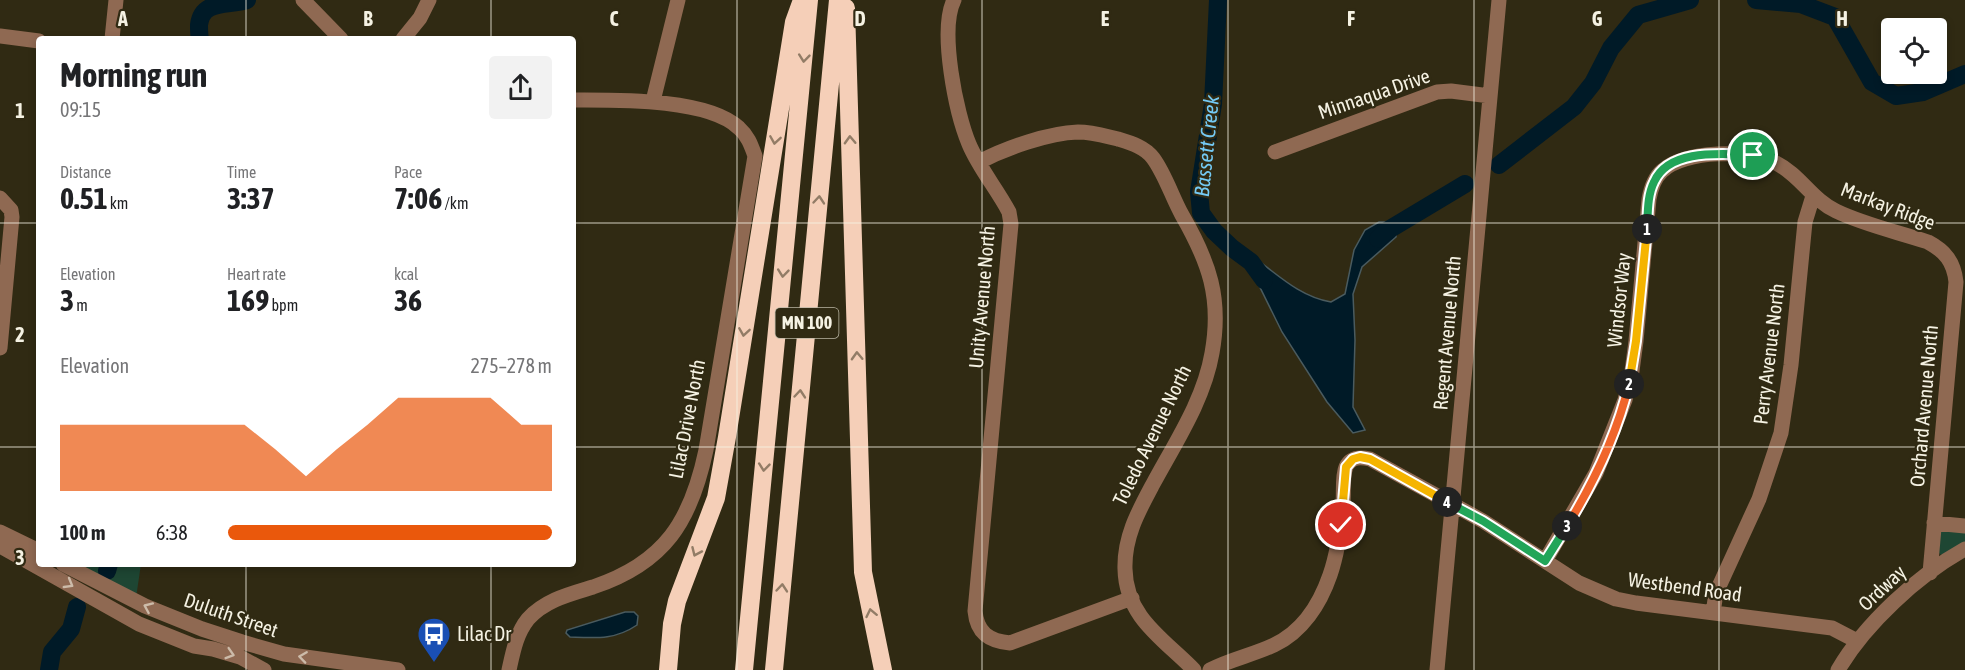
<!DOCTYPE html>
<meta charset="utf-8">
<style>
:root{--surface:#fff;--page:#f2f2f2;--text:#202124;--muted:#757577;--accent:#ea580c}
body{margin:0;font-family:"Asap Condensed",sans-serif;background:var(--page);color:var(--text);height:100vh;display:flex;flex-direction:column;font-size:22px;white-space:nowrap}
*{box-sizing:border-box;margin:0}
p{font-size:20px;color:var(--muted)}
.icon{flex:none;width:33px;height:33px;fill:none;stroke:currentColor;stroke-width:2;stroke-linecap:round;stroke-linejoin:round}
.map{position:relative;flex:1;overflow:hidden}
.drawer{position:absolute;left:36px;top:36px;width:540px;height:531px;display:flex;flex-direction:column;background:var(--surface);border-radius:6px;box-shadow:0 3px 9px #0003}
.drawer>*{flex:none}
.buttons{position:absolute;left:1881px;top:18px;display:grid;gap:12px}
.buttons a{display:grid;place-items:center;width:66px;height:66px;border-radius:6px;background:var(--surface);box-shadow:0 3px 9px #0003;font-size:30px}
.pin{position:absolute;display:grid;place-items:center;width:51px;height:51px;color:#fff;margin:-26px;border:3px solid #fff;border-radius:50%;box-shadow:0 2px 6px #0007}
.km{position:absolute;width:30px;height:30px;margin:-15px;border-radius:50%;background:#222;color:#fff;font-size:16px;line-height:30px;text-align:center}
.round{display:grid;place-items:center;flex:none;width:63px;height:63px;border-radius:6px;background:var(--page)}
.head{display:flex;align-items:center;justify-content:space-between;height:102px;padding:0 24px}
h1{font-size:33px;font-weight:700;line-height:45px}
.stats{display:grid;grid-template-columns:repeat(3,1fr);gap:9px;height:102px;padding:6px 24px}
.stats div{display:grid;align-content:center}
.stats b{font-size:30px;font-weight:700}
.stats small{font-size:16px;font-weight:400}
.stats p{font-size:16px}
.chart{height:168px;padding:12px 24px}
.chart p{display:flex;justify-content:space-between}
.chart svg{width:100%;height:108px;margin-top:6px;fill:var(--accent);opacity:.7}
ul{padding:0 24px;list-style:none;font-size:20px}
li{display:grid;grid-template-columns:96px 72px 1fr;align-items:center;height:45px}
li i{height:15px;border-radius:8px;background:var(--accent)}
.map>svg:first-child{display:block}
</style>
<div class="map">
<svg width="1965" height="670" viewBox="0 0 1965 670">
<rect width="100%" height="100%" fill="#302a13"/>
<!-- green -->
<path fill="#1e4633" d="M1943 531 1965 532V543L1941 555 1939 553 1940 533Z
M76 564H141L136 598Z"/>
<!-- water -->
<path fill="#001a27" stroke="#4a5b5f" stroke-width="1.5" d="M1379 222H1396V237L1362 267 1353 294 1355 340 1353 407 1365 430 1353 433 1327 402 1282 332 1249 265 1255 258C1279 276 1301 297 1331 302L1345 294 1354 250 1365 230Z
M625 612H634L638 616 637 625C615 640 596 638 570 637L566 633 567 630Z"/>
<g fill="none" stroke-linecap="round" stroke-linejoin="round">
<!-- river -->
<path stroke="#001a27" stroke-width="18" d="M1218 0 1213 104 1199 192 1201 213 1214 231 1232 248 1251 262 1264 280
M1756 0 1801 4 1835 17 1872 82 1896 96 1923 92 1965 74
M200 39C199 34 199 30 199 25 202 0 226 6 247 0
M1499 165 1574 107 1593 83 1611 48 1638 15 1690 0
M1378 239 1385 232 1465 184
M107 571 109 564
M49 670 52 652 71 629 77 607"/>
<!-- minor -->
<path stroke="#8f6952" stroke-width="15" d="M303 0 341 39
M954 0C939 30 956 113 969 144 979 168 997 189 1009 212L1011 224 975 611C977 633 989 641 1010 643L1132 598
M0 36 39 41
M112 39 116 0
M403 39 420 18 429 0
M653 101 678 0
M1275 152 1437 92 1451 91 1490 96
M979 162C1006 148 1048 133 1078 132 1092 132 1105 136 1118 139 1131 143 1145 147 1153 158 1165 174 1172 197 1182 215 1209 262 1222 298 1212 353 1204 400 1175 443 1153 484 1138 512 1124 537 1125 569 1126 618 1164 639 1194 670
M0 198 11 210 12 217 0 348
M1934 523 1965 526
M0 532 39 551
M0 546 139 624 194 646 213 649 240 657 264 670
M1545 561 1596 473 1625 400 1632 371 1636 341 1649 199C1651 188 1654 178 1662 171 1685 150 1750 149 1776 163 1800 175 1812 200 1836 211 1865 225 1898 232 1928 242 1945 251 1954 262 1956 282L1930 573
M63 564 145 606 202 629 242 642 284 654 398 670
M1713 613 1716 593 1759 499 1781 433 1791 365 1805 222 1813 196
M509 670C513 652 516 634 528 619 545 600 570 594 593 587 665 563 691 521 706 450L755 156C751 145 748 136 739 128 708 98 615 100 573 100
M1210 670C1231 659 1253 655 1274 645 1302 632 1320 604 1330 575 1338 552 1341 528 1343 503 1344 493 1342 476 1346 467 1351 456 1361 457 1370 459L1483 521 1579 583 1616 599 1636 603 1832 628 1857 641
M1437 670 1499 0
M1838 670C1865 624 1918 575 1965 549"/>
<!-- highway -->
<path stroke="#f5cfb8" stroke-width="18" d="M846 8 863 572 883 670
M668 670 672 624 677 601 716 498 727 437 794 22 802 0
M744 670 809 0
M774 670 838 0"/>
</g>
<!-- one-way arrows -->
<defs><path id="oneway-chevron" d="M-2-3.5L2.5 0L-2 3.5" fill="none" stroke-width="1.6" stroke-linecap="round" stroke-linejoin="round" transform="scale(1.5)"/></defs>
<g stroke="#927c66">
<use href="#oneway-chevron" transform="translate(804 58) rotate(96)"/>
<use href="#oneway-chevron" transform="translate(775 140) rotate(99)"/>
<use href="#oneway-chevron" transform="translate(850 140) rotate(-92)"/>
<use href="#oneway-chevron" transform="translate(819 200) rotate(-85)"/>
<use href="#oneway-chevron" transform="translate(783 273) rotate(96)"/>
<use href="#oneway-chevron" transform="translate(744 332) rotate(99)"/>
<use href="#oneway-chevron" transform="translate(857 356) rotate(-92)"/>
<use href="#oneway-chevron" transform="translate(800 394) rotate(-85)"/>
<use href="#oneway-chevron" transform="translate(764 467) rotate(96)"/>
<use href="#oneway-chevron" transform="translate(696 552) rotate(114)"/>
<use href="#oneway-chevron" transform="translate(782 588) rotate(-85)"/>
<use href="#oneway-chevron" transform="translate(871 613) rotate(-102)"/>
</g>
<g stroke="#ccbba9">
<use href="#oneway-chevron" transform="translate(69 584) rotate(30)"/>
<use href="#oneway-chevron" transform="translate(148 607) rotate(-156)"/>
<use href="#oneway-chevron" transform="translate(230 654) rotate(17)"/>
<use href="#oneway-chevron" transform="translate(303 657) rotate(-172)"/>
</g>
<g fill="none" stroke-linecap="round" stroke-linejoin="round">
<defs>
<path id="split-1" d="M1647 229C1648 214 1647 196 1654 182 1669 148 1722 154 1753 155"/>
<path id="split-2" d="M1629 384 1636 341 1647 229"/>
<path id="split-3" d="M1567 526C1594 482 1617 434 1629 384"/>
<path id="split-4" d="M1447 502 1483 521 1545 561 1567 526"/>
<path id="split-5" d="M1341 525 1346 467 1353 459 1360 457 1370 459 1447 502"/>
</defs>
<!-- split-1 casing -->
<use href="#split-1" stroke="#fff" stroke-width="12"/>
<!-- split-2 casing -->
<use href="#split-2" stroke="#fff" stroke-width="12"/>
<!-- split-3 casing -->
<use href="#split-3" stroke="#fff" stroke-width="12"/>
<!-- split-4 casing -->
<use href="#split-4" stroke="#fff" stroke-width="12"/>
<!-- split-5 casing -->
<use href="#split-5" stroke="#fff" stroke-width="12"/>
<!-- split-1 -->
<use href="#split-1" stroke="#22a559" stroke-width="8"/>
<!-- split-2 -->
<use href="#split-2" stroke="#f5b400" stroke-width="8"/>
<!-- split-3 -->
<use href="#split-3" stroke="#f0652b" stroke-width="8"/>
<!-- split-4 -->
<use href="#split-4" stroke="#22a559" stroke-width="8"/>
<!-- split-5 -->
<use href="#split-5" stroke="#f5b400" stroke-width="8"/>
</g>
<!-- grid -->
<path fill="none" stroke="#f5f2e3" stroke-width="1.5" stroke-opacity="0.55" d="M246 0V39M491 0V39M737 0V670M982 0V670M1228 0V670M1474 0V670M1719 0V670M0 223H39M573 223H1965M0 447H39M573 447H1965M246 564V670M491 564V670"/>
<!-- icons -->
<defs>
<symbol id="bus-pin" viewBox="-11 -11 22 30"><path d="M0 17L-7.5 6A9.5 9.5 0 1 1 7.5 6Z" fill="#1a4fb4" stroke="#302a13"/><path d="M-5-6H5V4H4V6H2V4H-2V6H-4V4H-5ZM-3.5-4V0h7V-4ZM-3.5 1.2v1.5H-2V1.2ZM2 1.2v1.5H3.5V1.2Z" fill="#fff"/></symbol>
</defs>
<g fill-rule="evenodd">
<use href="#bus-pin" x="415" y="615" width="38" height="52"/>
</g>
<g text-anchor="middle" stroke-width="4.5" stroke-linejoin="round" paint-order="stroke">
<!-- shield labels -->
<rect fill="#302a13" stroke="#bab6a5" stroke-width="1.5" x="775.5" y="308" width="63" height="30" rx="4.5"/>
<g font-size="18" font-weight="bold" fill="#f5f2e3">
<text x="807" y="329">MN 100</text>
</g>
<!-- street labels -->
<g font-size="20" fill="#f5f2e3" stroke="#302a13">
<text transform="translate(1374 94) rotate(-19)" y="7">Minnaqua Drive</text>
<text transform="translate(1888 206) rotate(21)" y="7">Markay Ridge</text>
<text transform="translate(982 297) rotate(-85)" y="7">Unity Avenue North</text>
<text transform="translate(1619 300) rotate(-84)" y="7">Windsor Way</text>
<text transform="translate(1447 333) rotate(-85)" y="7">Regent Avenue North</text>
<text transform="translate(1769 354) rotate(-83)" y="7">Perry Avenue North</text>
<text transform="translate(1924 406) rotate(-85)" y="7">Orchard Avenue North</text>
<text transform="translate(687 419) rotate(-79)" y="7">Lilac Drive North</text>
<text transform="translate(1152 435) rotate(-64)" y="7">Toledo Avenue North</text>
<text transform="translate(1685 587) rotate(8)" y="7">Westbend Road</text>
<text transform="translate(1882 588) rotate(-43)" y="7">Ordway</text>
<text transform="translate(231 615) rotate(19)" y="7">Duluth Street</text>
</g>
<!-- poi labels -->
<g font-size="20" fill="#f5f2e3" stroke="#302a13" text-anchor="start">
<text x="457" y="641">Lilac Dr</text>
</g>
<!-- water labels -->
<g font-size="21" font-style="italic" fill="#74caf4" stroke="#302a13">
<text transform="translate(1207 146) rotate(-84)" y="7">Bassett Creek</text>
</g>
</g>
<g font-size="20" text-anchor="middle" font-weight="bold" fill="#f5f2e3" stroke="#302a13" stroke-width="4.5" stroke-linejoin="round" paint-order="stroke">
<text x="123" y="26">A</text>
<text x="368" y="26">B</text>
<text x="614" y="26">C</text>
<text x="860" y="26">D</text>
<text x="1105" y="26">E</text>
<text x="1351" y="26">F</text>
<text x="1597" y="26">G</text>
<text x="1842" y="26">H</text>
<text x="20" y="118">1</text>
<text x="20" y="342">2</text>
<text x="20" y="565">3</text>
</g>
</svg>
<div class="buttons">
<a><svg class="icon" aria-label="locate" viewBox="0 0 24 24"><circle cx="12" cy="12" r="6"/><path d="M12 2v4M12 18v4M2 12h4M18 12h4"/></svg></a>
</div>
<div class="pin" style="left:1753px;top:155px;background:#1e9e55"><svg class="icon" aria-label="arrive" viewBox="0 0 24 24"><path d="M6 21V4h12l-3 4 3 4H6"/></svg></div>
<div class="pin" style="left:1341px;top:525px;background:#d93025"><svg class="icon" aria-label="check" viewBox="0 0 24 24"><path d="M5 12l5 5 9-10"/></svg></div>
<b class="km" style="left:1647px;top:229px">1</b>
<b class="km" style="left:1629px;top:384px">2</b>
<b class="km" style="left:1567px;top:526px">3</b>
<b class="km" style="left:1447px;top:502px">4</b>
<section class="drawer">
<div class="head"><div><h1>Morning run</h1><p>09:15</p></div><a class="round"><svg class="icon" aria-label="share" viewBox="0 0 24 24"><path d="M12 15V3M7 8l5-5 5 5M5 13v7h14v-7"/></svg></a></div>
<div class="stats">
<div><p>Distance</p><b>0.51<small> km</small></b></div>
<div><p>Time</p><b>3:37</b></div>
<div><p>Pace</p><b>7:06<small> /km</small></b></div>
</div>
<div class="stats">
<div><p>Elevation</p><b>3<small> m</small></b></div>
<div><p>Heart rate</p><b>169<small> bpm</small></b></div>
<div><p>kcal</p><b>36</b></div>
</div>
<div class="chart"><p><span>Elevation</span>275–278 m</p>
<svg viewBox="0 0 160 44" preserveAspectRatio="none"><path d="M0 44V17L10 17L20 17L30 17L40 17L50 17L60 17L70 27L80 38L90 27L100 17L110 6L120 6L130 6L140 6L150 17L160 17V44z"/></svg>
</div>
<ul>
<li><b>100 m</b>6:38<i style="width:100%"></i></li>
</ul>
</section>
</div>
